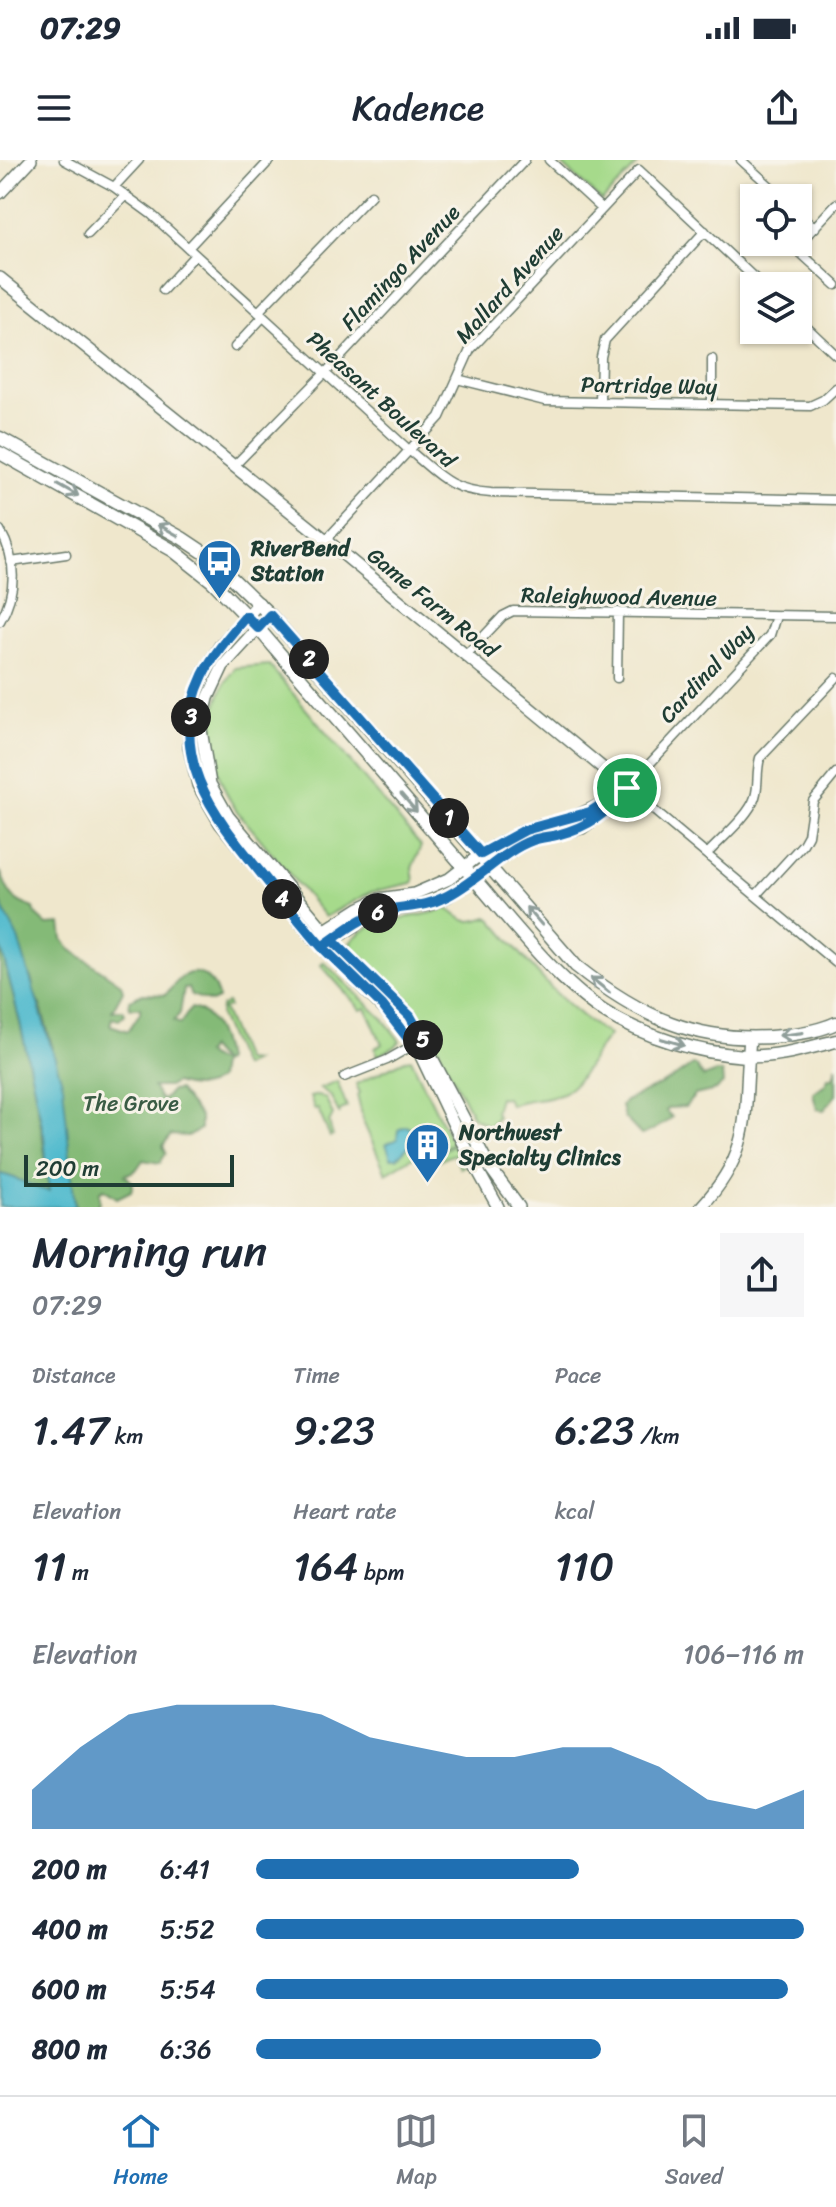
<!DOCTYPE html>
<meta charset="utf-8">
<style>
:root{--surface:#fff;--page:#f6f6f7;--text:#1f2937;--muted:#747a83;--line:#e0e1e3;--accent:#1f6fb2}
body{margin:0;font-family:Sriracha,sans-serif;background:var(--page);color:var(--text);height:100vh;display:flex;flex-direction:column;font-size:30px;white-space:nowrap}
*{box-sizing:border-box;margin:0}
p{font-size:26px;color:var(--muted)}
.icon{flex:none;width:44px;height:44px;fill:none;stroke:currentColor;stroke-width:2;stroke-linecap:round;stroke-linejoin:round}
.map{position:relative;height:1047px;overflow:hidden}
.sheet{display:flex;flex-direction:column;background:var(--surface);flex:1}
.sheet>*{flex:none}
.buttons{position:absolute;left:740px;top:24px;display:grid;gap:16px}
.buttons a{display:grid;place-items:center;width:72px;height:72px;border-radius:0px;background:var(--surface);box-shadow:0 2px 6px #0004;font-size:40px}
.scale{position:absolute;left:24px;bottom:20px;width:210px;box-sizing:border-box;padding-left:8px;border:4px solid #1f3d34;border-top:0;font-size:22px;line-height:28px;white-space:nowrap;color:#1f3d34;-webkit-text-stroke:6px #f7f3e8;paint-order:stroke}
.pin{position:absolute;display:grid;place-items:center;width:68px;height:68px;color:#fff;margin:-34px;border:4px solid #fff;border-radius:50%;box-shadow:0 2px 8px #0007}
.km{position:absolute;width:40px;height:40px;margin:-20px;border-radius:50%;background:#222;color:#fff;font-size:22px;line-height:40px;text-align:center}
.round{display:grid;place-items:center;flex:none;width:84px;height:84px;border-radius:0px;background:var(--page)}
.head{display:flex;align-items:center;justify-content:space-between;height:136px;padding:0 32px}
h1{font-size:44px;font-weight:600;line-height:60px}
.metrics{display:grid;grid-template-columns:repeat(3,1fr);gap:12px;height:136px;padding:8px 32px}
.metrics div{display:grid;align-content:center}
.metrics b{font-size:40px;font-weight:600}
.metrics small{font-size:22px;font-weight:400}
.metrics p{font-size:22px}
.chart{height:224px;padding:16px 32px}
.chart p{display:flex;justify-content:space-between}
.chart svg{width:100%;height:144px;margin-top:8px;fill:var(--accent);opacity:.7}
ul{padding:0 32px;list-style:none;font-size:26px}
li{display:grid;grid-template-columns:128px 96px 1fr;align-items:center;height:60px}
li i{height:20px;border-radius:10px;background:var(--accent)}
.status{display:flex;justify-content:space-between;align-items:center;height:56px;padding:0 40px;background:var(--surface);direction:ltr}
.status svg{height:22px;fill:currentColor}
header{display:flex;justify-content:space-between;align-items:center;height:104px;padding:0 32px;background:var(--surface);font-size:36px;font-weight:600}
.tabs{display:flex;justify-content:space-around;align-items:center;height:112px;border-top:2px solid var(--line);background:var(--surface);font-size:22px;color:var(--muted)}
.tabs a{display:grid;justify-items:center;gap:4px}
.tabs .active{color:var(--accent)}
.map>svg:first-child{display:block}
</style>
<div class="status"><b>07:29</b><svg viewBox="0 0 49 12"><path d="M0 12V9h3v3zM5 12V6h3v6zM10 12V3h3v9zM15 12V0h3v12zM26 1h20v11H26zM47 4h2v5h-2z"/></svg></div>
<header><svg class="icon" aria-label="menu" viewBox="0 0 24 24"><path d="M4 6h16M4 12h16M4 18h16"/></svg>Kadence<svg class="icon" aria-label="share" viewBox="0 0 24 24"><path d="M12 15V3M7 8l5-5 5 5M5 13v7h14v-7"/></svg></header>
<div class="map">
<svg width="836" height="1047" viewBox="0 0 836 1047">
<rect width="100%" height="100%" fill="#f7f3e8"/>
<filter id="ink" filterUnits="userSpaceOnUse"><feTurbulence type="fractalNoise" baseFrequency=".0125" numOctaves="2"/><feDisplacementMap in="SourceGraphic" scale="16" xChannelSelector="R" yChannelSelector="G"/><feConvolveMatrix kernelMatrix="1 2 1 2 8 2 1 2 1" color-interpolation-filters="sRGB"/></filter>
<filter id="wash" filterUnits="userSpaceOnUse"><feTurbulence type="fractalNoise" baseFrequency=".006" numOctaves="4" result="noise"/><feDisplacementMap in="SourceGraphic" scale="32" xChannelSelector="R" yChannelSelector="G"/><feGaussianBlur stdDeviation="1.8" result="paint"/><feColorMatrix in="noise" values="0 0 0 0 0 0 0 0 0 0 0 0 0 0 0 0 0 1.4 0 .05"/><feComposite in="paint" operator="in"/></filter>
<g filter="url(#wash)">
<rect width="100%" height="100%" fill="#efe7cc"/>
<!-- green -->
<path fill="#a6da8b" stroke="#628c60" stroke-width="2" d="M557 0H642L602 41Z
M269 505 421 686 412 708 414 721 412 723 371 732 325 757 236 650C208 607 202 550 235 508Z
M447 748C464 761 465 765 488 757L491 759C528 801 559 845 609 875 592 893 583 925 560 934 544 940 527 938 510 945L506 938 499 937 495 951 497 957 489 966 473 957 434 880 407 838 354 790 350 783C371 754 416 761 447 748Z
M324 802 383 859 400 881 395 887 378 896 375 888 382 884 366 848 361 850 321 805Z
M227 843 229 847 223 849 244 900 254 901 242 907 220 856 221 847Z
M411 899 452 983 424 997H413L386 1013 364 964 357 935 360 933 356 924 405 900Z
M337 921 347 947 339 951 340 955 330 935 320 928Z
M319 935 326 939 333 955 329 963 333 976 330 977 318 949 315 950 310 937Z
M453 985 464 1006 460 1008 454 994 427 1006 423 1004 422 1000Z"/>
<!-- forest -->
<path fill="#84ba77" stroke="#527c56" stroke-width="2" d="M0 711C9 732 9 740 34 748L36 755 47 765 61 764 63 779 70 789 121 824 123 831 112 851 123 850 125 854 119 860 112 858 110 865 128 871 140 853V848H130L129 840 143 834 165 835C171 829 178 819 185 815 201 807 217 824 218 839L211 842 191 835 188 828 184 829 180 853 174 861 180 864 191 848C214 852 222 880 225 900L222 903 209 888 205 894 220 903 218 919C206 930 190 928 175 923L168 927H153L160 939 163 940 171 931 178 930 200 957V969L190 976 171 975 163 986 166 993 160 1003 143 1000 136 1010 125 1015 133 1023 131 1031 117 1038 104 1029 100 1031V1042L95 1047H76L51 892 53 889 41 847 35 836 32 821 0 740Z
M0 784C21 865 42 947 49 1032 32 1028 17 1016 0 1014Z
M692 905H695L703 917 716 912 722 913 723 924 716 930 695 935 685 947 668 948 666 951 672 957C668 962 647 974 641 975L624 957 621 946 625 941 671 920Z
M836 906V935L824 950 817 949 813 933 825 924 828 917H833Z"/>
<!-- water -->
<path fill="#50bacd" stroke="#387c80" stroke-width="2" d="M0 742 18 778 63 925 75 1047H0V1014C18 1016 32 1029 49 1031L44 975 20 862 0 784Z
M406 966 416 971V979L397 998H391L386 984 397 979 398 970Z"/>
</g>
<g filter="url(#ink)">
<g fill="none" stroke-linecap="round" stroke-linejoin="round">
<defs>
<path id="street" d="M64 0 114 27 151 54 410 291C440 316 449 330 491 333L836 340
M549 0 602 49
M741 0 783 38
M114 27 139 0
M836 44 795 88 836 125
M798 52 815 68
M88 74 126 35
M188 88 270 0
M163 130 195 95
M258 152 371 35
M798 159 836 195
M235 187 263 157
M712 199V244
M457 219 545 241 810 246 823 240 836 228
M600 242 601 197 605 180 705 71
M234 306 331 207 525 0
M0 370C17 400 17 432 0 461
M326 380 440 257 470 190 639 10 763 126
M11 402 66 394
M776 456 770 475 627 628 836 803
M466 495 503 456 513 451 836 456
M617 518 618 452
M708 693C721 679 750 655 755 637 759 625 756 613 760 598L836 518
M757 734 803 684 808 675 813 641 836 613
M344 917 387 900 415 884"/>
<path id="secondary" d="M0 33 31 0
M0 118 326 380 627 628
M259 443 220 486 202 516 191 552 189 587 198 625 220 663 314 778 403 868 420 894 461 980 498 1047
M270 455 223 506 208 538 201 570 210 624 228 656 340 789 410 856 489 1006 519 1047
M321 773 360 748 379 739 414 734 449 719 481 694 525 670 572 658 610 640
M329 782 370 756 384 751 428 745 448 736 510 691 534 679 582 668 612 646 627 628
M701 1047C755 989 743 951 750 878"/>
<path id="primary" d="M0 278 182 378 209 396 270 455 576 806C639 856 698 885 782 876 800 873 819 871 836 863
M0 293 174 391 212 421 258 468C326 548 395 627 464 707 504 752 553 818 603 851 644 877 698 893 746 896 777 898 807 888 836 881"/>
</defs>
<!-- street casing -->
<use href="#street" stroke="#687869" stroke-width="11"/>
<!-- secondary casing -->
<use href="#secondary" stroke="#687869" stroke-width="14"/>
<!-- primary casing -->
<use href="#primary" stroke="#687869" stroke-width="15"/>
<!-- street -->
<use href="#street" stroke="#fff" stroke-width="8"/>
<!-- secondary -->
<use href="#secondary" stroke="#fff" stroke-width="11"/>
<!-- primary -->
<use href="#primary" stroke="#fff" stroke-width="12"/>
</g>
<!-- one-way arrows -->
<defs><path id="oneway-shaft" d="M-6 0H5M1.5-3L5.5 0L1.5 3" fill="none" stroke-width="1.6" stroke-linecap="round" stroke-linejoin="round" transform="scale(2)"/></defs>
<g stroke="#8f9e9a">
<use href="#oneway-shaft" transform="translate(68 330) rotate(29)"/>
<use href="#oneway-shaft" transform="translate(168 370) rotate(-151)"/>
<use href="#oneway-shaft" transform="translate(409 643) rotate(49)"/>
<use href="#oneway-shaft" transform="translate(534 756) rotate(-131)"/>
<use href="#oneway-shaft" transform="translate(600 825) rotate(-141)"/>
<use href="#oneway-shaft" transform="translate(791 874) rotate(173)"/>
<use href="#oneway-shaft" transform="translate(673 882) rotate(16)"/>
</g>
</g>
<g fill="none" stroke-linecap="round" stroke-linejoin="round" filter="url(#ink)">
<defs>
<path id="route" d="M627 628 590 652 525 670 481 694 270 455 258 468 246 456C231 474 214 493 203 515 165 594 212 653 260 712 280 737 301 763 322 787L332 780 410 856 423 879 413 885 382 845 322 787C341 773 362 756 386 750 407 746 426 747 445 737 477 722 500 692 533 680 541 677 549 677 557 675 588 667 608 653 627 628"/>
</defs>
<!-- route casing -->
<use href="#route" stroke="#fff" stroke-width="16"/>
<!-- route -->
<use href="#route" stroke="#1f6fb2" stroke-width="10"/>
</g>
<!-- icons -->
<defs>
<symbol id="bus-pin" viewBox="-11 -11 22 30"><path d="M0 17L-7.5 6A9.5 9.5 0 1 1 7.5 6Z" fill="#1f6fb2" stroke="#f7f3e8"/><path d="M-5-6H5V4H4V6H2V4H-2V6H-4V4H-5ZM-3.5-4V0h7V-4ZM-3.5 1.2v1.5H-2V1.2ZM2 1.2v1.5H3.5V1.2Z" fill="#fff"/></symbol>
<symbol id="building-pin" viewBox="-11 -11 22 30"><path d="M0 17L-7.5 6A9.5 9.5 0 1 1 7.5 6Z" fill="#1f6fb2" stroke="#f7f3e8"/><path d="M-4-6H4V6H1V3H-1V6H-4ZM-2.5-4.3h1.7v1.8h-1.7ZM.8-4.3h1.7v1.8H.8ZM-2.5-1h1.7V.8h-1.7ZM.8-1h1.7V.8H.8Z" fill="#fff"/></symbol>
</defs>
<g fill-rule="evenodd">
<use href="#bus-pin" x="194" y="376" width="51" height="69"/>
<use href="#building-pin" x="402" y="960" width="51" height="69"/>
</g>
<g text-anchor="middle" stroke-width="6" stroke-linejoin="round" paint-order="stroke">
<!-- street labels -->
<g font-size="22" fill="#1f3d34" stroke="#f7f3e8">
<text transform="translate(400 107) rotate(-47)" y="8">Flamingo Avenue</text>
<text transform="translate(509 124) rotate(-48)" y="8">Mallard Avenue</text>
<text transform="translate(649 225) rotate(1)" y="8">Partridge Way</text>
<text transform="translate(382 239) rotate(42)" y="8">Pheasant Boulevard</text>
<text transform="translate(619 436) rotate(1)" y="8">Raleighwood Avenue</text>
<text transform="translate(433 442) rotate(39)" y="8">Game Farm Road</text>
<text transform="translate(706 513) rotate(-47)" y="8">Cardinal Way</text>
</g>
<!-- poi labels -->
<g font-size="22" font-weight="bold" fill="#1f3d34" stroke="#f7f3e8" text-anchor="start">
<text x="251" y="396">RiverBend<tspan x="251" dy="25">Station</tspan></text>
<text x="459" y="980">Northwest<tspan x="459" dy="25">Specialty Clinics</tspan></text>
</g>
<!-- park labels -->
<g font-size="22" fill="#3a5c45" stroke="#f7f3e8">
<text x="131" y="951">The Grove</text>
</g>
</g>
</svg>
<div class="buttons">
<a><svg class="icon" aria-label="locate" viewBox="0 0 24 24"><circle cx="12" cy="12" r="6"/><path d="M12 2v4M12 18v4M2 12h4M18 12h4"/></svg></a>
<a><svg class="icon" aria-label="layers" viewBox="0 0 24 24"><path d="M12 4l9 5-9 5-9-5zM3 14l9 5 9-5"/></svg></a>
</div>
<div class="scale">200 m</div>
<div class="pin" style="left:627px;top:628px;background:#1e9e55"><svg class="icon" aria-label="arrive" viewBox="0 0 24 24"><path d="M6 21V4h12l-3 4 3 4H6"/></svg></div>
<b class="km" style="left:449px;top:658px">1</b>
<b class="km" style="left:309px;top:499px">2</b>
<b class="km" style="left:191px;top:557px">3</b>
<b class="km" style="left:282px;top:739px">4</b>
<b class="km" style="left:423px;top:880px">5</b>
<b class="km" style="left:378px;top:753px">6</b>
</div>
<section class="sheet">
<div class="head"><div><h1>Morning run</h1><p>07:29</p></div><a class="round"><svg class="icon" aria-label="share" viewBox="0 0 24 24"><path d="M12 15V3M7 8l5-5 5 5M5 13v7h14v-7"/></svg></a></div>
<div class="metrics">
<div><p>Distance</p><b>1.47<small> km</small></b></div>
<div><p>Time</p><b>9:23</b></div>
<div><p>Pace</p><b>6:23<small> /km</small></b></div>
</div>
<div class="metrics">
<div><p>Elevation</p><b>11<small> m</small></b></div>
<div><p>Heart rate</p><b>164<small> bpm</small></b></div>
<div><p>kcal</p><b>110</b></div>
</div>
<div class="chart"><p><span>Elevation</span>106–116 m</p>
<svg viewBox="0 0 160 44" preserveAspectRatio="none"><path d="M0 44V32L10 19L20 9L30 6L40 6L50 6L60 9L70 16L80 19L90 22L100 22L110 19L120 19L130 25L140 35L150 38L160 32V44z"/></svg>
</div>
<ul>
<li><b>200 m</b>6:41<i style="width:59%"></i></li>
<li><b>400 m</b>5:52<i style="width:100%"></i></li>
<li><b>600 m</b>5:54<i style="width:97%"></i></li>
<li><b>800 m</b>6:36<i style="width:63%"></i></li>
</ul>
</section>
<nav class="tabs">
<a class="active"><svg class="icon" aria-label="home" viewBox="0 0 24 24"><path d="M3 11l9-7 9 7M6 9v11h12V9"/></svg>Home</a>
<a><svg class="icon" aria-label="map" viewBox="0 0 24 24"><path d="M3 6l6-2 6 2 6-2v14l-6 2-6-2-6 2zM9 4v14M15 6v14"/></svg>Map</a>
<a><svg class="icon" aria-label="saved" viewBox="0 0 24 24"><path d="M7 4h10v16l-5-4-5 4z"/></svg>Saved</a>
</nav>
